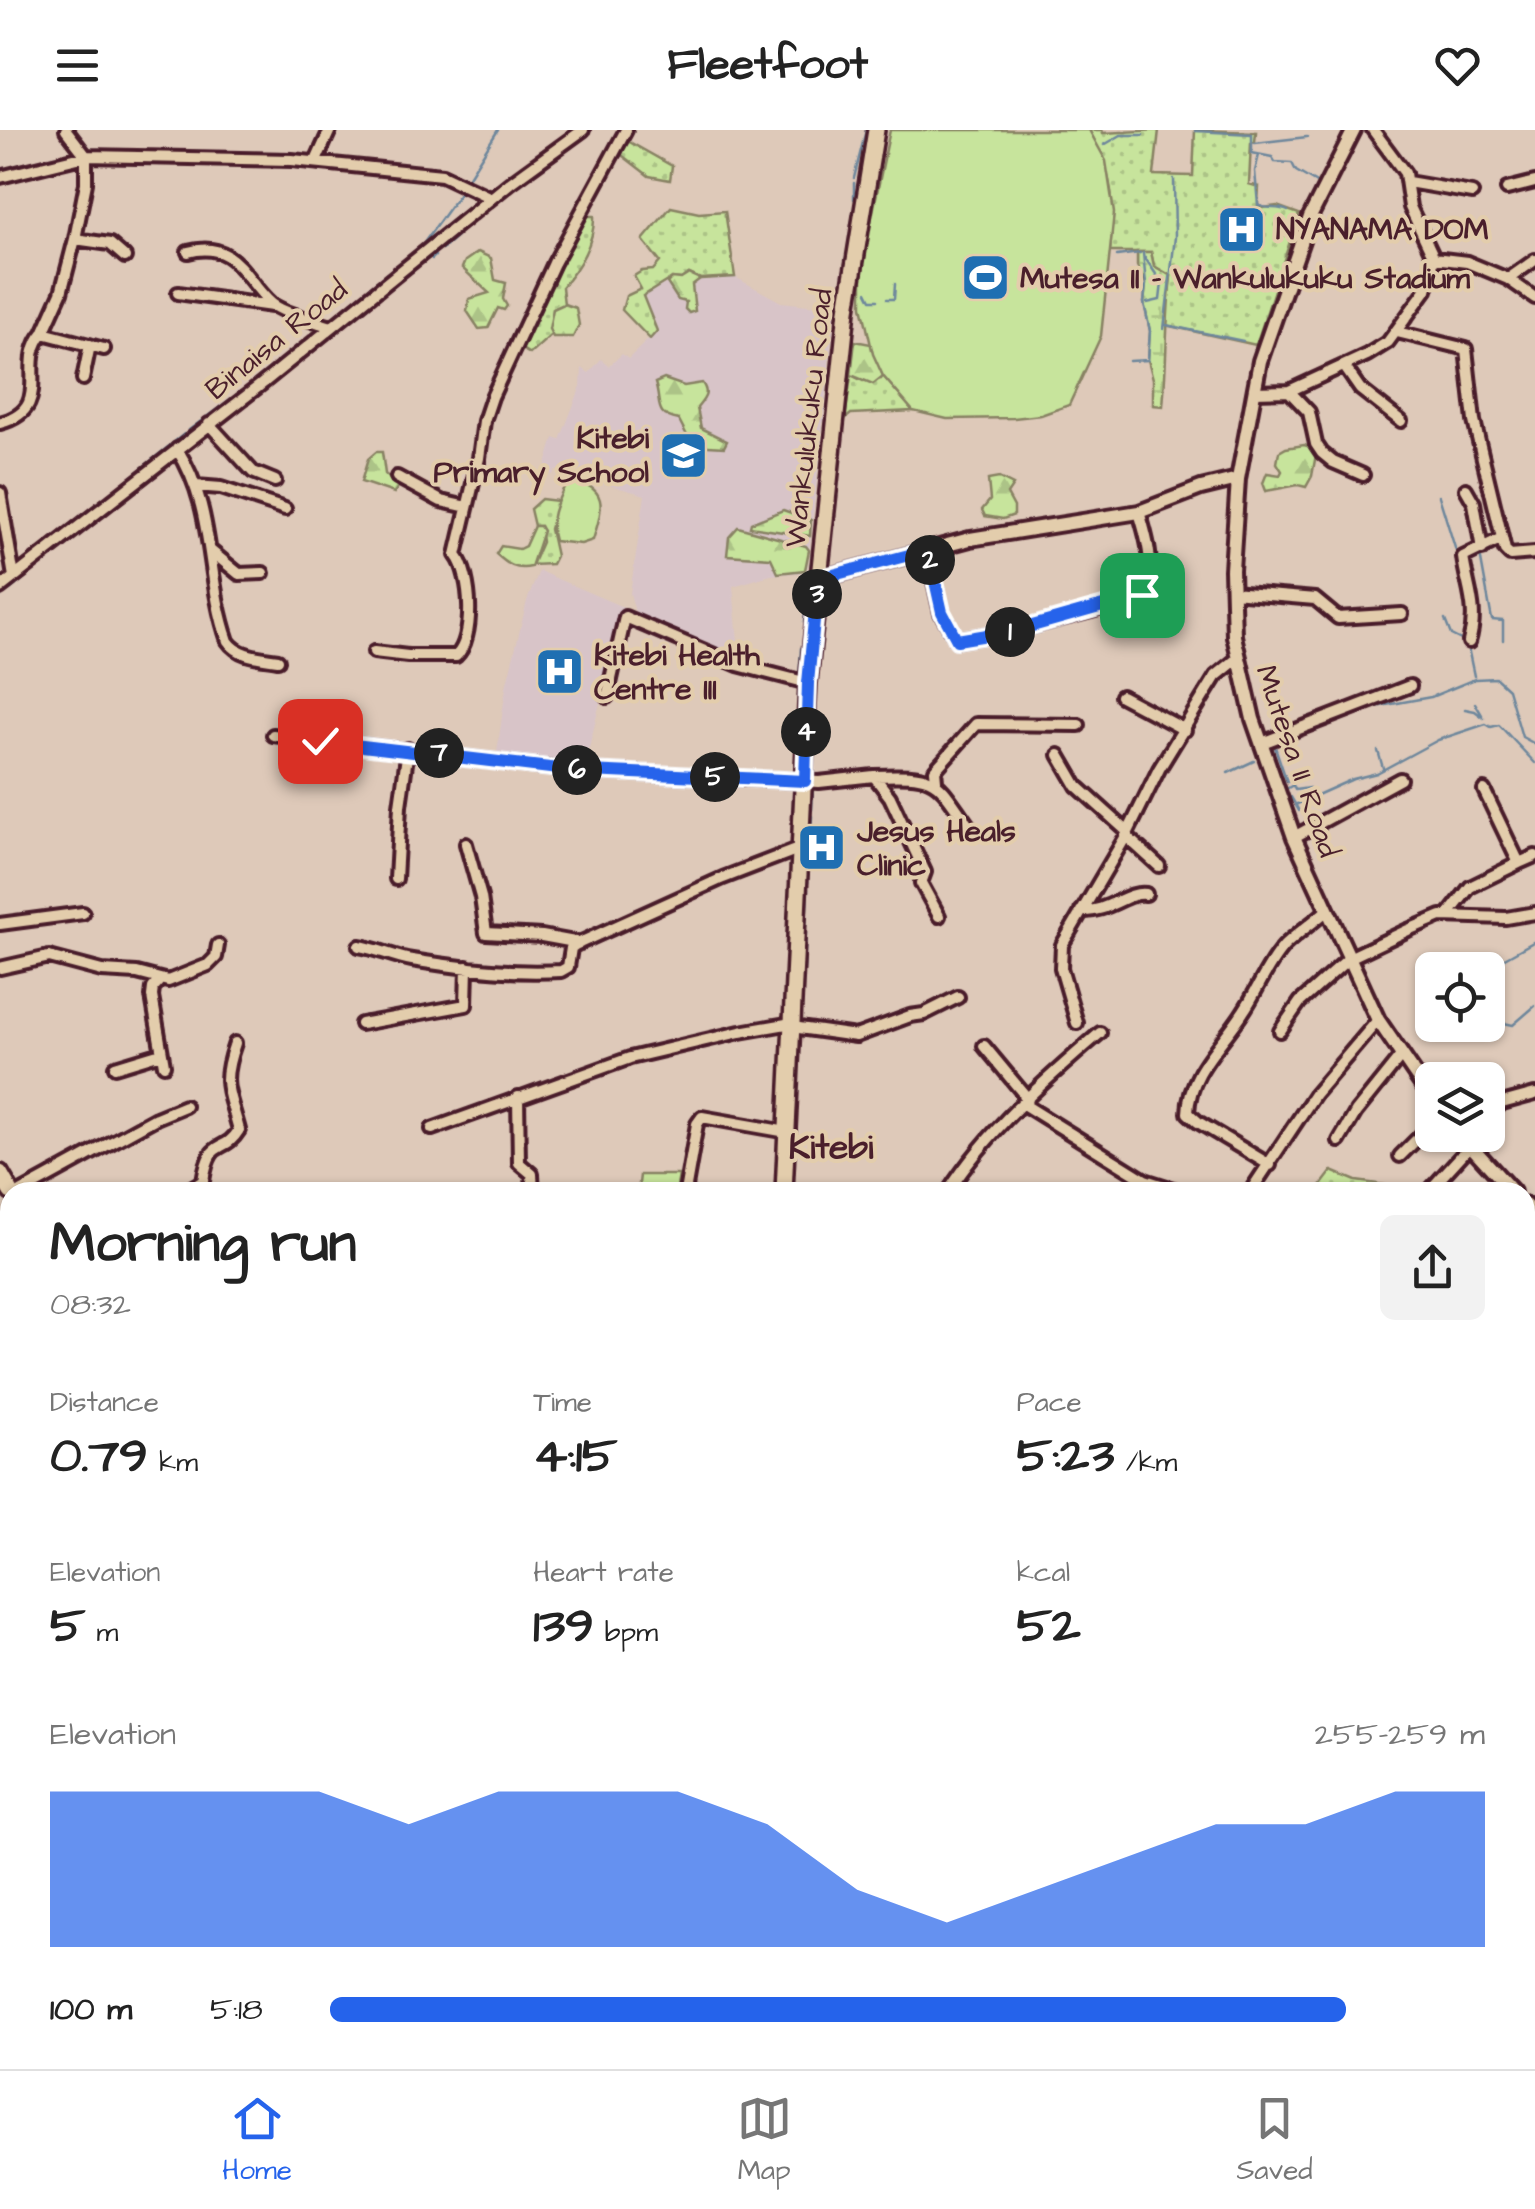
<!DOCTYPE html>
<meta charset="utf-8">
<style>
:root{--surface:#fff;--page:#f2f2f2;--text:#222;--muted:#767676;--line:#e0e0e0;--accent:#2563eb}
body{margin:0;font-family:"Architects Daughter",sans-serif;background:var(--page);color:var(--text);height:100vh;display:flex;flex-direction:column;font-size:38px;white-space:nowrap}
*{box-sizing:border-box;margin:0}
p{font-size:32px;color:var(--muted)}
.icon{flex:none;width:55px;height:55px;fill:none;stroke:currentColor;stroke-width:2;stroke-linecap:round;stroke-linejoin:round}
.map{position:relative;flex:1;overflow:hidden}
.side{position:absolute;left:0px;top:1052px;width:1535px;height:888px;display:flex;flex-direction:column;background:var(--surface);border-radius:30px 30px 0 0;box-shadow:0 2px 8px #0004}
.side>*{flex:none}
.buttons{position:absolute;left:1415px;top:822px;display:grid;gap:20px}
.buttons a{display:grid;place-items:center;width:90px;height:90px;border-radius:15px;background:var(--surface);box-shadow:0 2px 8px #0004;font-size:50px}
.pin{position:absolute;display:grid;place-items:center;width:85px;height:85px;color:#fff;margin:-42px;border-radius:20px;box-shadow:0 5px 15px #0006}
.km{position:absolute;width:50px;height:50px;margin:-25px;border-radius:50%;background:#222;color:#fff;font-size:28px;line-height:50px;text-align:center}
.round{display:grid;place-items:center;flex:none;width:105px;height:105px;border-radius:15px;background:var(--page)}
.summary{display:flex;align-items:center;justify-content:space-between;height:170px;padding:0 50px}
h1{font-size:55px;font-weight:700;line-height:75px}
.metrics{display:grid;grid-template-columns:repeat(3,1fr);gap:15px;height:170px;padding:10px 50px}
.metrics div{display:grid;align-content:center}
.metrics b{font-size:50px;font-weight:700}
.metrics small{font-size:28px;font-weight:400}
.metrics p{font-size:28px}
.chart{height:280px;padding:20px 50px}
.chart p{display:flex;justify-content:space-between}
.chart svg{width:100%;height:180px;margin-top:10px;fill:var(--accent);opacity:.7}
ul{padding:0 50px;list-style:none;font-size:32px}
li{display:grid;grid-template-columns:160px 120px 1fr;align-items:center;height:75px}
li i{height:25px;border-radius:12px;background:var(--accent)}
header{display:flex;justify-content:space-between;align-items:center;height:130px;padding:0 50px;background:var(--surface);font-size:45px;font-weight:700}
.dock{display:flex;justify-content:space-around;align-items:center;height:140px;border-top:2px solid var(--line);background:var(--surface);font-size:28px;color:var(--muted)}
.dock a{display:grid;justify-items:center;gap:5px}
.dock .selected{color:var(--accent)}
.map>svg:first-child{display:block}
</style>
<header><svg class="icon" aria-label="menu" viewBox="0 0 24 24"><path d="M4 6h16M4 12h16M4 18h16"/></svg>Fleetfoot<svg class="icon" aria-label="heart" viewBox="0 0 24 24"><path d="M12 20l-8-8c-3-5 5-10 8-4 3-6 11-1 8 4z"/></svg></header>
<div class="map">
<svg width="1535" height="1939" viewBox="0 0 1535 1939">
<defs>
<pattern id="grass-dots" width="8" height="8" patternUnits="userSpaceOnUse" patternTransform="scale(2.5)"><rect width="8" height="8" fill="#c7e49c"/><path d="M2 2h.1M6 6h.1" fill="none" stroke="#acc387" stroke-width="1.8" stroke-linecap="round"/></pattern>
<pattern id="forest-firs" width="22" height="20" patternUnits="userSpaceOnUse" patternTransform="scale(2.5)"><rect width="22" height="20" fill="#c7e49c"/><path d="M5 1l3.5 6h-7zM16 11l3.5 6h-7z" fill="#acc387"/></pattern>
<pattern id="wetland-marsh" width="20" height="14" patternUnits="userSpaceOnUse" patternTransform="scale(2.5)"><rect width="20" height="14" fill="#c7e49c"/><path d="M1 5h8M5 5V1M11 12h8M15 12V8" fill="none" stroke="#acc387"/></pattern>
</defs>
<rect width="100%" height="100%" fill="#dec9b9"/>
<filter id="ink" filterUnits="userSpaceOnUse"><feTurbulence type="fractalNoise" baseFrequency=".01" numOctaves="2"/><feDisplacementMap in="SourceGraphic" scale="20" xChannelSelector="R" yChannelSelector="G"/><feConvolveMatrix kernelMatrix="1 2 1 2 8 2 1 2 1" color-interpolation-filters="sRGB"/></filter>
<g filter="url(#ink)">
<!-- built -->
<path fill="#d8c4c8" d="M735 147 781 172 835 178 807 442 771 445 733 456 740 533 636 486 630 463 645 365 555 340 553 345 544 341 554 308 560 310 581 256 582 238 589 243 601 229 609 236 622 224 628 229 657 201 643 165 667 153Z
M539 441 623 477 584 639 496 630 506 557 527 471Z"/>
<!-- grass -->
<path fill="url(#grass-dots)" stroke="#888264" stroke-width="2.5" d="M1089 0H1102L1103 3 1159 0 1154 45 1193 46 1195 0 1256 2 1255 12 1251 13 1249 54 1259 57 1258 75 1263 78 1277 76 1299 84 1256 215 1165 195 1171 146 1154 136 1151 122H1110C1115 72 1114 45 1089 0Z
M626 10 672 36 670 50 649 46 619 23Z
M671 77 699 83 725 81 735 147 700 149 689 144 681 149 672 148 643 166 657 201 650 209 622 180 626 166 641 159 634 146 642 141 653 140 660 132 643 110Z
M585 86H594C595 112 578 139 562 157L564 174 553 179 551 205 530 224 520 218Z
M851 245 863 251 881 249 883 246 913 281 851 284 845 289Z
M541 369 558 371 550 399 556 426 552 434 532 435 542 412 540 396H534L530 379Z
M1332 1041 1356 1051 1393 1056V1062H1316Z"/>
<!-- forest -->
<path fill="url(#forest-firs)" stroke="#888264" stroke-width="2.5" d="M478 122 491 128 495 150 506 153 503 169 507 176 504 180 498 178 488 198 479 199 467 181 469 169 489 163 462 138 465 131Z
M689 144 700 149 692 155 695 181 689 183 685 179 686 172 678 170 667 153 672 148 681 149Z
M564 174 576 178 579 195 573 207H553L549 199 553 179Z
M855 211 871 214 883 246 873 254 851 245Z
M664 249 684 256 702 253C710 264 704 269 697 278L701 298 727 311 724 317 692 315 679 290C653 285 662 274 655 253Z
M1304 315 1317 319 1312 346 1306 357 1298 355 1266 361 1263 353 1267 343 1280 345 1282 341 1277 333 1279 322 1286 318Z
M376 322H382L385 344 398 357 394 363 361 352 368 329Z
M999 348 1013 355 1007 364 1014 377V385L1003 389 985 386 982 380 990 370 988 350Z
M783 380 811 390 810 406 750 397 751 393Z
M534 396H540L543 401 531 437C516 441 507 434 496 424L501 416 519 419 525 416Z
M738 397 806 416 809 420 805 440 778 443 771 428 727 425 729 407Z"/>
<!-- wetland -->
<path fill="url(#wetland-marsh)" stroke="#888264" stroke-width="2.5" d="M1137 122H1151L1154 136 1171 146C1166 189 1167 232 1163 276L1153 275V249L1148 230 1150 201 1144 173 1146 154 1137 136Z"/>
<!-- park -->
<path fill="#c7e49c" stroke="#888264" stroke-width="2.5" d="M890 0H1089L1106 31 1114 83 1101 206 1069 275 1041 285 1014 288 947 289 913 281 883 246 873 224 862 176V135Z
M568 349C610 357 603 377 593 410L581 414 554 411C547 389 558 370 568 349Z
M640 1045H679L676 1062H638Z"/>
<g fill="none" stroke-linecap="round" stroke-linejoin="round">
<!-- stream -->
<path stroke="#6e879c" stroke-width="2.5" d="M1195 1 1252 4V23L1272 27 1275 32 1292 33 1296 41 1318 54 1313 67
M1255 13 1307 7
M1104 15 1121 5H1143
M1259 25 1255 41 1258 75C1267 80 1278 76 1288 81
M468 48 498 0
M854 48 866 0
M854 53V69
M866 106 885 0
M423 114 462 60
M442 119 457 106
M1117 126 1140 123
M1145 128 1162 153 1160 170 1147 173
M405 129 420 118
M432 129 435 126
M1298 143 1323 146 1350 141
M409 144 418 136
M382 147 400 133
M843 148 854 78
M867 162 871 170H878
M1276 165 1295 111
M887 169H894L895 154
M344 179 377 151
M856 180 858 162
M332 188 339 183
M1166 195 1243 211
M1164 199 1175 107 1174 49
M1129 231 1148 230 1150 201 1144 173 1146 154 1143 123
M254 251 320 199
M845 269 855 187
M1245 270 1254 228
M189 300 248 256
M143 353 161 340
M1439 366 1459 431
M55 408 184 304
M814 411 841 161
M830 414 843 292
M1480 424 1492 490 1503 491V510
M17 438 48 413
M0 451 8 445
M808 457 813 417
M10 460 82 401
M807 460 808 467
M0 467 1 466
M1445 490 1451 505 1467 513 1474 546
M804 492 806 472
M799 548 801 518
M815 567 816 545
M1475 573 1482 585
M1364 579 1431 567 1475 549 1496 548 1508 559 1522 607 1535 614
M1465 579 1475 581 1484 588
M1378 621 1383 638
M813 626 814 588
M813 632 814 646
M1228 643 1254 631
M795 644 799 558
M1287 652 1274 614 1320 596
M795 653V670
M1288 658 1293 655 1295 660 1309 658
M1291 667 1299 681
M1295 675 1353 649 1377 643 1438 610 1486 594 1491 597 1499 595 1535 633
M812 680 813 656
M811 706 812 686
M808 732 810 718
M808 753V742
M788 791 792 727
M806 796 808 759
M1483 840 1535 811
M804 841 806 803
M786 846 788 804
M785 872 786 854
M1492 880 1504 893 1513 895 1535 876
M1383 908 1394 927
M1398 934 1418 959
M797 958 801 901
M779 991 783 899
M796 1001 797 966
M777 1037 778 1004
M776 1054 777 1041
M775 1062V1058
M792 1062 795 1007
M1197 1930 1216 1939
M1191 1933 1192 1930
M1235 1934 1246 1939"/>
<defs>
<path id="minor" d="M66 0 86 26V53L75 109 110 114 125 127
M1373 0 1405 43 1410 77 1434 128 1467 132 1508 149 1535 130
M316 31 330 0
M0 47 86 26 292 30 442 45 491 68
M1408 52 1472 63
M1507 59 1535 52
M75 109 61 163 43 203 104 219
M188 122C235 109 244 149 271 173 281 183 316 191 331 197
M1508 149 1535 168
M178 163 272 176
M1397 202 1466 219 1474 291 1505 420 1510 425 1535 423
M1344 236 1360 259 1401 291
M83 249 90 215
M1289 261 1309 282 1316 314 1322 323 1333 332 1363 345
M1254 262 1289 261 1367 225 1388 212 1426 160 1434 128
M0 293C56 278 16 234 43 203
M209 294 253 342 275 351
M177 319C216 380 205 445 228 511 239 527 260 527 278 530
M397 347 441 371 467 377
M196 356 221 358 285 379
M1466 359 1474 373 1482 419
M0 363 14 447
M927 420 941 483 957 510 1018 500 1114 475
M211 421 239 444 263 443
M0 458 258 257 510 53 583 0
M1232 462 1315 469 1338 488 1402 484
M1115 486V472L1142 465C1157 440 1147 408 1139 382
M1469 512C1479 479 1467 458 1463 427L1502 408
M374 522 408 526H456C475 509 472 445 456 425L479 328 484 291 492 267 554 133 626 0
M1121 566 1185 600
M607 567 625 487 738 535 808 553
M273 605 567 640 819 652 874 646 890 667 925 742 921 753 939 786
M1262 613 1410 556
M1059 625 1077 656 1128 702
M874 646C943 643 935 650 973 702
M936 651 935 640 976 594 1079 595
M1484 660 1519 733 1535 726
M1294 707 1400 649
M466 714 481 767 486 803 542 806 580 813
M1159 736 1126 706 1159 639 1216 546 1237 529
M396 749 400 676 408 619
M1081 781C1108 783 1127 761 1146 764
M1448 785 1470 757 1519 733
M0 794 83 783
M359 816C378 819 394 827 412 830 460 838 512 844 561 841L568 837 571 818 575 815 723 748 801 718
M0 838 49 827 102 841 137 843 168 851 208 835 216 827 218 815
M159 851 153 858 152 866 164 935
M1077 893 1061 838 1062 815 1126 706
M361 894 466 875 467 837
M792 897 856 906 910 886 924 884 958 867
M1280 901 1300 872 1349 828 1408 800 1441 786 1506 788 1535 783
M984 916 1028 969
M115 937 161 923
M518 967 519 1033 532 1044 533 1062
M1023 974 1145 1050 1183 1062
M1488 986 1502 973 1535 964
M432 999 630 928 740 902 792 893
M1339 1011 1356 982 1401 926
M1400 1026 1432 994
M1270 1035 1198 992 1188 983C1189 942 1222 915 1243 882 1258 860 1266 836 1284 816 1297 803 1313 793 1326 781
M21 1062 156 988 185 976
M185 1062 203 1051C210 1005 223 1026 239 1000 229 960 220 956 235 913
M685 1062 697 994 702 987 787 1002
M948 1062C987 1001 1045 950 1100 903
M1250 1062 1315 964 1378 890
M1428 1062 1470 1016
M0 1262 10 1255
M1525 1419 1535 1411
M0 1503 10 1490
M1525 1511 1535 1505
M1525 1699 1535 1715
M0 1722 10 1734
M0 1879 10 1870
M123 1930 124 1939
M496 1930 501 1939
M532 1930 541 1939
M823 1930 835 1939
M884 1930 888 1939
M1479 1930 1485 1939
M378 1939 386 1930
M1111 1939 1114 1930"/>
<path id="tertiary" d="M1354 0 1310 87 1260 231 1238 349 1232 440 1234 506 1253 589 1294 707 1378 890 1432 969
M818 449 970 409 1139 382 1201 358 1238 349
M1461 1005 1513 1062
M1525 1075 1535 1086
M1213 1930 1231 1939"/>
<path id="secondary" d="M0 1043 11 1062
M784 1062 808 553 847 180 876 0
M735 1939 736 1930"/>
</defs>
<!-- minor casing -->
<use href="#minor" stroke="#4a1f2b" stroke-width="18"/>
<!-- tertiary casing -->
<use href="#tertiary" stroke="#4a1f2b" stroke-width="20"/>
<!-- secondary casing -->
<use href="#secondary" stroke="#4a1f2b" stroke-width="22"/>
<!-- minor -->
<use href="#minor" stroke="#e3cdac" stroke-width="10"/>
<!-- tertiary -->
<use href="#tertiary" stroke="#e3cdac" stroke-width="12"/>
<!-- secondary -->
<use href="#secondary" stroke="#e3cdac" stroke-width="15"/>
</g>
</g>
<g fill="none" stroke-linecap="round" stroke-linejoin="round" filter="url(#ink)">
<defs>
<path id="route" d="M320 611 567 640 805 651 808 553 818 449 928 420 942 482 957 510 1018 500 1142 465"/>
</defs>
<!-- route casing -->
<use href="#route" stroke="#fff" stroke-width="20"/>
<!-- route -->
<use href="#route" stroke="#2563eb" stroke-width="12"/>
</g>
<!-- icons -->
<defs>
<symbol id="hospital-square" viewBox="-11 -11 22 22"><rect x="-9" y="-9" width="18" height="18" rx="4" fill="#1f6fb2" stroke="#e3cdac"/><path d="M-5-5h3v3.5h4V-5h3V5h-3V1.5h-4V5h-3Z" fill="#fff"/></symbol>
<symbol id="stadium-square" viewBox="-11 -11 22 22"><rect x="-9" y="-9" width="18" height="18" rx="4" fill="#1f6fb2" stroke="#e3cdac"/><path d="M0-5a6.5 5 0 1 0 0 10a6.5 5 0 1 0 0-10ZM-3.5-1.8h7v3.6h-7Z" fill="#fff"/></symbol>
<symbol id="school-square" viewBox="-11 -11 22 22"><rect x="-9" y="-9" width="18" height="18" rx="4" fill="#1f6fb2" stroke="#e3cdac"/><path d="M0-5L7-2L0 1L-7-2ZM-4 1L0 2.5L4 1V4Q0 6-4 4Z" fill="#fff"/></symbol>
</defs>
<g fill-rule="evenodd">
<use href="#hospital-square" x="1214" y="72" width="55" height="55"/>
<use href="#stadium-square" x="958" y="120" width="55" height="55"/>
<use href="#school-square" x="656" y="298" width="55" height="55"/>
<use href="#hospital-square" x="532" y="514" width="55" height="55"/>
<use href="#hospital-square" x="794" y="690" width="55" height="55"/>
</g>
<g text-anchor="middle" stroke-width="8" stroke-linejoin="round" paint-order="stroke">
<!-- poi labels -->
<g font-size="30" font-weight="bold" fill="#4a1f2b" stroke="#e3cdac" text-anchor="start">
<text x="1276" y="109">NYANAMA DOM</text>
<text x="1020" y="158">Mutesa II - Wankulukuku Stadium</text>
<text x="649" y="318" text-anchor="end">Kitebi<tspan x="649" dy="34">Primary School</tspan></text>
<text x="594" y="535">Kitebi Health<tspan x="594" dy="34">Centre III</tspan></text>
<text x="857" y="711">Jesus Heals<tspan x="857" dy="34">Clinic</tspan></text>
</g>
<!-- street labels -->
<g font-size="30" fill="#4a1f2b" stroke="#e3cdac">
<text transform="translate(276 209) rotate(-39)" y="10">Binaisa Road</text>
<text transform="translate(808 288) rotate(-84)" y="10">Wankulukuku Road</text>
<text transform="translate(1298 631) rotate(71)" y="10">Mutesa II Road</text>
</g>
<!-- quarter labels -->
<g font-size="35" font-weight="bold" fill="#4a1f2b" stroke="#e3cdac">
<text x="831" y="1028">Kitebi</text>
</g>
</g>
</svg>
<div class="buttons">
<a><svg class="icon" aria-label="locate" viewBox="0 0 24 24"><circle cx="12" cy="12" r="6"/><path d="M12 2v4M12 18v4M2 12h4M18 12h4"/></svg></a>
<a><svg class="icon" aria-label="layers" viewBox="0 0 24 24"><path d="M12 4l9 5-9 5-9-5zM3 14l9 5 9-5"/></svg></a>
</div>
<div class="pin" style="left:1142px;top:465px;background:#1e9e55"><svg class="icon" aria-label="arrive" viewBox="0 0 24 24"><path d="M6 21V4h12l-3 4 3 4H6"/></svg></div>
<div class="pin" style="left:320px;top:611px;background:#d93025"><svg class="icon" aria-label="check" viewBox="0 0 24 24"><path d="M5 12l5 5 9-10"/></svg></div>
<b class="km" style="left:1010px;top:502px">1</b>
<b class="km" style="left:930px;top:430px">2</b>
<b class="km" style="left:817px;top:464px">3</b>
<b class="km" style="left:806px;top:602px">4</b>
<b class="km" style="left:715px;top:647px">5</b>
<b class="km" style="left:577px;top:640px">6</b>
<b class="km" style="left:439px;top:623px">7</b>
<section class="side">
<div class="summary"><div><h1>Morning run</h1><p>08:32</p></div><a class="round"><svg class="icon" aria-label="share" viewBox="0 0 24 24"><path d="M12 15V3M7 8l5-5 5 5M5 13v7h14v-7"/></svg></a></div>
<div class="metrics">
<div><p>Distance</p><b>0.79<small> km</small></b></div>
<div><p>Time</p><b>4:15</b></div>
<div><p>Pace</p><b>5:23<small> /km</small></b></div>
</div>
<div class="metrics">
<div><p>Elevation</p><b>5<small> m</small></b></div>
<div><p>Heart rate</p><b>139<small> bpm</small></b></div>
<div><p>kcal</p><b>52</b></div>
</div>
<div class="chart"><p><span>Elevation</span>255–259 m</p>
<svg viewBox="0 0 160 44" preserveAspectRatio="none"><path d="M0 44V6L10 6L20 6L30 6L40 14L50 6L60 6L70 6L80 14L90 30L100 38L110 30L120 22L130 14L140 14L150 6L160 6V44z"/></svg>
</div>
<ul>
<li><b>100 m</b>5:18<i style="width:88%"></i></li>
</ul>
</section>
</div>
<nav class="dock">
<a class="selected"><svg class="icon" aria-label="home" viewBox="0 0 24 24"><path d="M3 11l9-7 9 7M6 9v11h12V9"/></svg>Home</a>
<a><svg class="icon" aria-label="map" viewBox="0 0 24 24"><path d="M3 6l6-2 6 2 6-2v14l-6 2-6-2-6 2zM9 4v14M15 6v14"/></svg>Map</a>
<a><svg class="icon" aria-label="saved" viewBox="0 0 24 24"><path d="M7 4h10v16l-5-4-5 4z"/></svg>Saved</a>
</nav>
